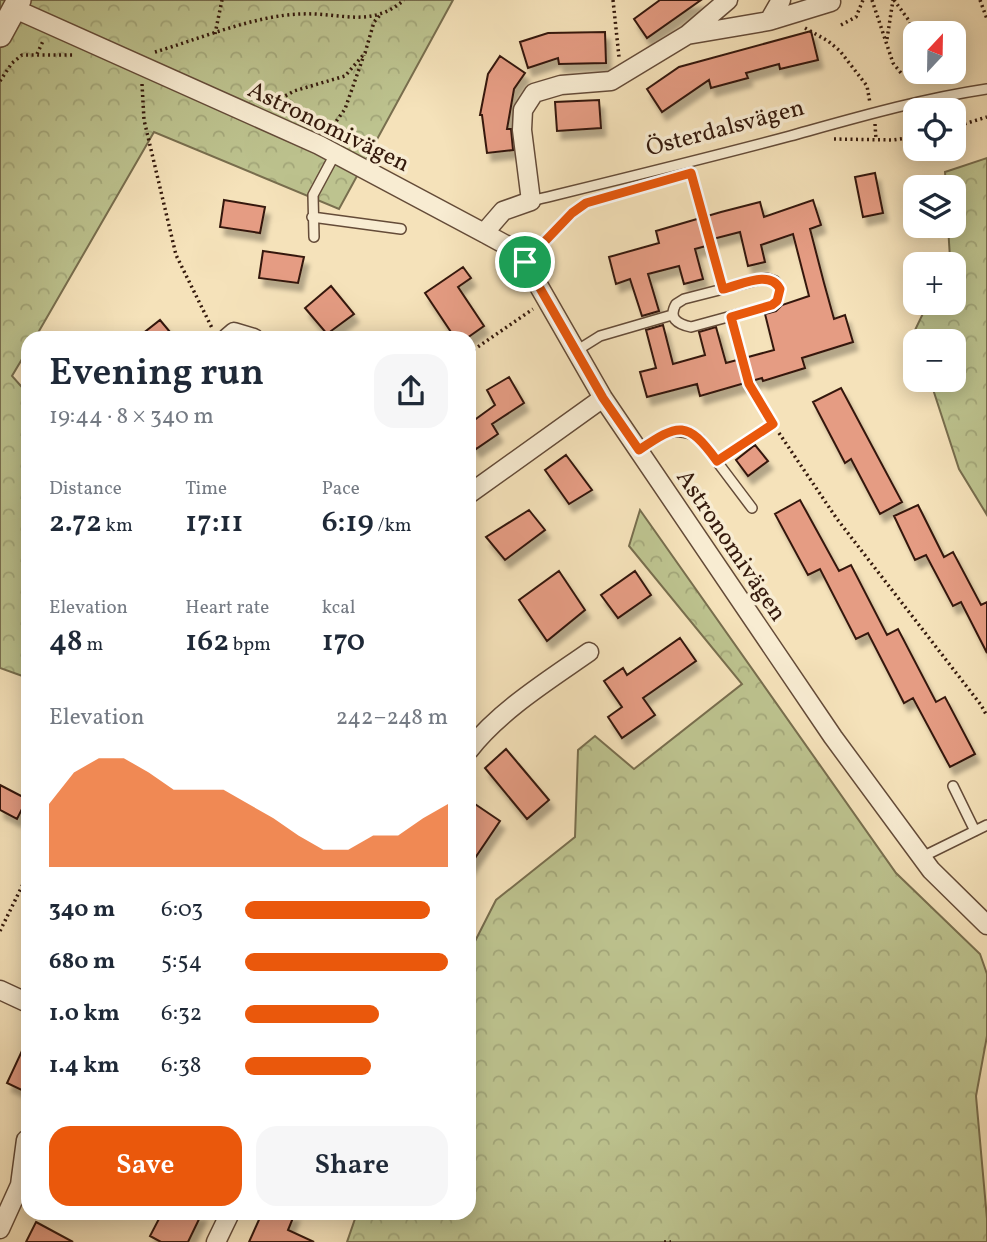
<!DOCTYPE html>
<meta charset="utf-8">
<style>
:root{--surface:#fff;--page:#f6f6f7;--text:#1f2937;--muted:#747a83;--accent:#ea580c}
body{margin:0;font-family:Vollkorn,serif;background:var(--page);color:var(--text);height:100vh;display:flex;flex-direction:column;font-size:26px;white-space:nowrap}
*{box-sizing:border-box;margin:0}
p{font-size:23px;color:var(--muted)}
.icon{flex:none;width:38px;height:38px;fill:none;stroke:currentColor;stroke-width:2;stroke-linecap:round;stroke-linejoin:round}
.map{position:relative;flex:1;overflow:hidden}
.sheet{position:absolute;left:21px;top:331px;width:455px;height:889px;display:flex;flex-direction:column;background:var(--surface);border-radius:21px;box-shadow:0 4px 18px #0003}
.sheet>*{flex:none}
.needle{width:46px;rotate:22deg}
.tools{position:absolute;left:903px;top:21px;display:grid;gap:14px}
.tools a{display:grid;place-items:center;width:63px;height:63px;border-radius:14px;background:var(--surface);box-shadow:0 4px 18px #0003;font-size:35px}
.pin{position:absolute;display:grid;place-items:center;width:60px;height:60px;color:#fff;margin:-30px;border:4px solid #fff;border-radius:50%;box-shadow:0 2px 7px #0007}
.round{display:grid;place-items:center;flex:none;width:74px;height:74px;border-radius:21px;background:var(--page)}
.overview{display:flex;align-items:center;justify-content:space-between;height:119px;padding:0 28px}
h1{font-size:38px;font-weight:600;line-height:52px}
.metrics{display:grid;grid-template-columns:repeat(3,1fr);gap:10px;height:119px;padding:7px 28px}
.metrics div{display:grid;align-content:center}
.metrics b{font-size:30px;font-weight:600}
.metrics small{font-size:19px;font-weight:400}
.metrics p{font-size:19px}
.chart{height:196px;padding:14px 28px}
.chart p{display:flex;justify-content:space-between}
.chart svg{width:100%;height:126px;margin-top:7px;fill:var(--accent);opacity:.7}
.button{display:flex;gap:14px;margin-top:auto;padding:14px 28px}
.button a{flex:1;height:80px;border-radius:21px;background:var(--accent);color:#fff;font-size:28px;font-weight:600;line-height:80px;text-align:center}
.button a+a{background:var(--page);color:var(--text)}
ul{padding:0 28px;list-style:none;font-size:23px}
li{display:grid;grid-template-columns:112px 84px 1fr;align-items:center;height:52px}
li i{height:18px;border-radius:9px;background:var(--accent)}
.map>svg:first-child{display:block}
</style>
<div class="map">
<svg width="987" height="1242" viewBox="0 0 987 1242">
<defs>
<pattern id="forest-crowns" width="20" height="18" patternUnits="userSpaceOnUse" patternTransform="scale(1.75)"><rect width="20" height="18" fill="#bdc38f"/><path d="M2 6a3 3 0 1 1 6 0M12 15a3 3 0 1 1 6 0" fill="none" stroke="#a3a77a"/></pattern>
<filter id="shadow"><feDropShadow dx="4.5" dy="8" stdDeviation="2" flood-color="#0004"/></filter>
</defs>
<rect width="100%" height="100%" fill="#f5e2ba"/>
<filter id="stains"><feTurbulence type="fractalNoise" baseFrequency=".00286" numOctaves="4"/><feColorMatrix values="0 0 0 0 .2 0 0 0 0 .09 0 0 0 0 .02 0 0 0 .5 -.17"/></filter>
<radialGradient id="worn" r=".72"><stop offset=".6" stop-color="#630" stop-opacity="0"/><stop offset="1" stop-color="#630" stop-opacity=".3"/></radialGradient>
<!-- forest -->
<path fill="url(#forest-crowns)" stroke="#786e4e" stroke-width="2" d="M0 0H453L339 209 154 132 35 338H28V349L12 376 28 394V678L0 668Z
M987 158V515L959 469 930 380H954V341H918L915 330 928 303H954V264H946L950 258 948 226H954V187H946L945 172Z
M640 510 896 873 980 954 987 974V1036L976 1096 987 1219V1242H347L357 1213H469V953L496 900 575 837 578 750 595 736 634 769 742 684 629 546Z"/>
<!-- building -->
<path fill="#e59c83" stroke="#34190c" stroke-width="2" filter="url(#shadow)" d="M660 0H701L647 38 634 19Z
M811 31 818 60 780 69 779 64 746 73 748 78 711 88 709 80 662 112 647 89 679 67Z
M605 32 606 63 559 64 558 58 528 68 520 42 548 33Z
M500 56 525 73 514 89 507 129H511L513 150 487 153 482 115H480L488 74Z
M599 100 601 128 557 131 555 102Z
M875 173 883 213 863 217 855 177Z
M224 200 265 207 260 233 220 227Z
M813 200 821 225 810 229 824 283 834 319 845 315 853 342 802 358 805 368 763 381 762 378 700 396 697 384 647 397 640 372 656 368 646 330 663 325 673 364 705 355 699 332 716 327 726 363 774 350 765 314 776 311 782 305 809 296 802 269 793 234 761 245 765 262 748 266 740 232 705 241 706 246 695 249 703 279 684 284 679 266 648 274 659 311 642 316 630 279 616 284 609 257 659 243 656 231 721 212 760 202 764 217Z
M263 251 304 257 298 283 259 278Z
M463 267 471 278 458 287 484 326 467 338H455L425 293Z
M331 286 354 314 327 334 305 308Z
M160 320 175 338H137Z
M509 377 524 403 492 424 498 434 476 449 469 438V424L495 405 487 390Z
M841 388 902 502 880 514 851 459 845 463 813 402Z
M755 445 768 461 748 476 736 460Z
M566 455 592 490 569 504 545 470Z
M800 500 839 571 851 565 887 635 898 629 936 702 945 697 975 754 950 767 913 698 904 703 868 633 856 639 820 569 808 575 775 514Z
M918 505 944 557 953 552 981 605 987 602V653L961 602 953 606 926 555 915 560 894 516Z
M529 510 545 530 505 560 486 537Z
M559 571 585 610 547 641 519 600Z
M635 571 651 595 618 618 601 595Z
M680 638 696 661 643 698 655 715 622 738 608 717 622 707 604 681 623 668 627 675Z
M506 749 549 800 527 819 485 768Z
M0 785 27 799 17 819 0 810Z
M469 800 500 821 469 867Z
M28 1038V1093L7 1083Z
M162 1213H202L188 1242H161L150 1236Z
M262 1213H295L288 1230 314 1242H249Z
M36 1222 73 1242H26Z"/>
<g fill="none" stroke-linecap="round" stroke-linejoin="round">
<defs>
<path id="service" d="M531 201C617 180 704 159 790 136 855 118 920 99 987 89
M312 217 401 229
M314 237 313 195 335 154
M766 278 775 281 780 289 777 301 772 305 691 327C677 324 668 318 676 304L684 299Z
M576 351 600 336 672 315
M639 450C659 436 676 423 700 439L752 508
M717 461 773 424
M953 786 975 831
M922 857 987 825"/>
<path id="minor" d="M15 9 319 145 484 233 508 246 525 262 603 398 833 737 931 870 987 925
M769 21 831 2
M687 35 769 21 781 0
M484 233 503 211 531 201 522 130 523 110 534 93 561 85 611 81 687 35 728 0
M227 338 234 332 254 338
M469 494 603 398
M469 750C499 711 549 680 589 652
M0 990 28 1003
M0 1229 20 1185 26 1140
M216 1242 230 1213"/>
<path id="tertiary" d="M0 35 19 0"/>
</defs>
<!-- service casing -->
<use href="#service" stroke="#644b38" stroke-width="12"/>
<!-- minor casing -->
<use href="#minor" stroke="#644b38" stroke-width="21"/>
<!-- tertiary casing -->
<use href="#tertiary" stroke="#644b38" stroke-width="26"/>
<!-- path -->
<path stroke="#34190c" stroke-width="3.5" stroke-dasharray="2 3.5" stroke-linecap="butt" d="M613 0 619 57
M872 0 893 63 901 73
M894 0 910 22 915 51
M980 0 987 19
M841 25 856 17 863 0
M805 28 828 41 840 51 867 86 870 103
M215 34 222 0
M887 39 893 0
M155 52C199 39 256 15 301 14 339 12 371 29 404 0
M37 54 43 41
M0 81 12 63 22 55H73
M142 84 144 120 176 255 213 330
M271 104 294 91 345 76 365 53 374 22 381 14
M875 124 876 140
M954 127 987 117
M330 130 345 109 364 55
M834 139 893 140 915 137
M691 173 720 277
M537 251 572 213 589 202
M734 328 749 384 767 415
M469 353 533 309
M779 433 837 519 981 705 987 716
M0 931 28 874
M664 1242H671"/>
<!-- service -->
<use href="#service" stroke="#f8ecd2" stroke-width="9"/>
<!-- minor -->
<use href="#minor" stroke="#f8ecd2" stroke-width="18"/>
<!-- tertiary -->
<use href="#tertiary" stroke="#f8ecd2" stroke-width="23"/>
</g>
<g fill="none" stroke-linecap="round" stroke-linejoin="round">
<defs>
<path id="route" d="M691 173 723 289C741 285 770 269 780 289L777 301 772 305 731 317 749 384 773 424 717 461C687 420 679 423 639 450L603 398 525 262 572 213 586 203Z"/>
</defs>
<!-- route casing -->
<use href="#route" stroke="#fff" stroke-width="14"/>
<!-- route -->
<use href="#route" stroke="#ea580c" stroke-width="9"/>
</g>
<g text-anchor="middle" stroke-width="7" stroke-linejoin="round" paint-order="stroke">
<!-- street labels -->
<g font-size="24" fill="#34190c" stroke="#f8ecd2">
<text transform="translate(329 126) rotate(26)" y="8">Astronomivägen</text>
<text transform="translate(725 127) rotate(-15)" y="8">Österdalsvägen</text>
<text transform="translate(732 545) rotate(56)" y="8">Astronomivägen</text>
</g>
</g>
<rect width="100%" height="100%" filter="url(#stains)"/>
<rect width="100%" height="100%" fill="url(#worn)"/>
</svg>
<div class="tools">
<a><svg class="needle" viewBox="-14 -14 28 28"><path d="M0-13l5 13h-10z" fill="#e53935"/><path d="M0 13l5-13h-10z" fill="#747a83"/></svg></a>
<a><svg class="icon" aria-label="locate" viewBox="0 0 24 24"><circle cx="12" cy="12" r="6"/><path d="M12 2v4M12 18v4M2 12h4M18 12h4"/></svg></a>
<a><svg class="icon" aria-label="layers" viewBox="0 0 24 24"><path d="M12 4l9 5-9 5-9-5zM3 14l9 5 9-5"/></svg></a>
<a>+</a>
<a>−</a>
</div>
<div class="pin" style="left:525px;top:262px;background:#1e9e55"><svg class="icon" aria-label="arrive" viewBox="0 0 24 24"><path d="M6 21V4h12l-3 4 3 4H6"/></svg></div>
<section class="sheet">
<div class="overview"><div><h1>Evening run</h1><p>19:44 · 8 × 340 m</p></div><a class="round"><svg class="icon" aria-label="share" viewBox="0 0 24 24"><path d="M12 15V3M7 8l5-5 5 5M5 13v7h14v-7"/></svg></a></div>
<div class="metrics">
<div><p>Distance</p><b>2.72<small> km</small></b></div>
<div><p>Time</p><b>17:11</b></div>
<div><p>Pace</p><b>6:19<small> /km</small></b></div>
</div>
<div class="metrics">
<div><p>Elevation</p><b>48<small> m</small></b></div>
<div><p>Heart rate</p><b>162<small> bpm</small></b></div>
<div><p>kcal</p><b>170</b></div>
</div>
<div class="chart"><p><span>Elevation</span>242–248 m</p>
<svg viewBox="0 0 160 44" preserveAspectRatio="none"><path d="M0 44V22L10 11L20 6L30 6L40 11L50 17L60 17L70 17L80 22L90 27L100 33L110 38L120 38L130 33L140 33L150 27L160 22V44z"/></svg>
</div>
<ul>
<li><b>340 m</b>6:03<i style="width:91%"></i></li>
<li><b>680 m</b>5:54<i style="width:100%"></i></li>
<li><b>1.0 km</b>6:32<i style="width:66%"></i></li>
<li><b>1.4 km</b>6:38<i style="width:62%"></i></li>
</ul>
<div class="button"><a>Save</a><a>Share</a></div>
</section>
</div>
